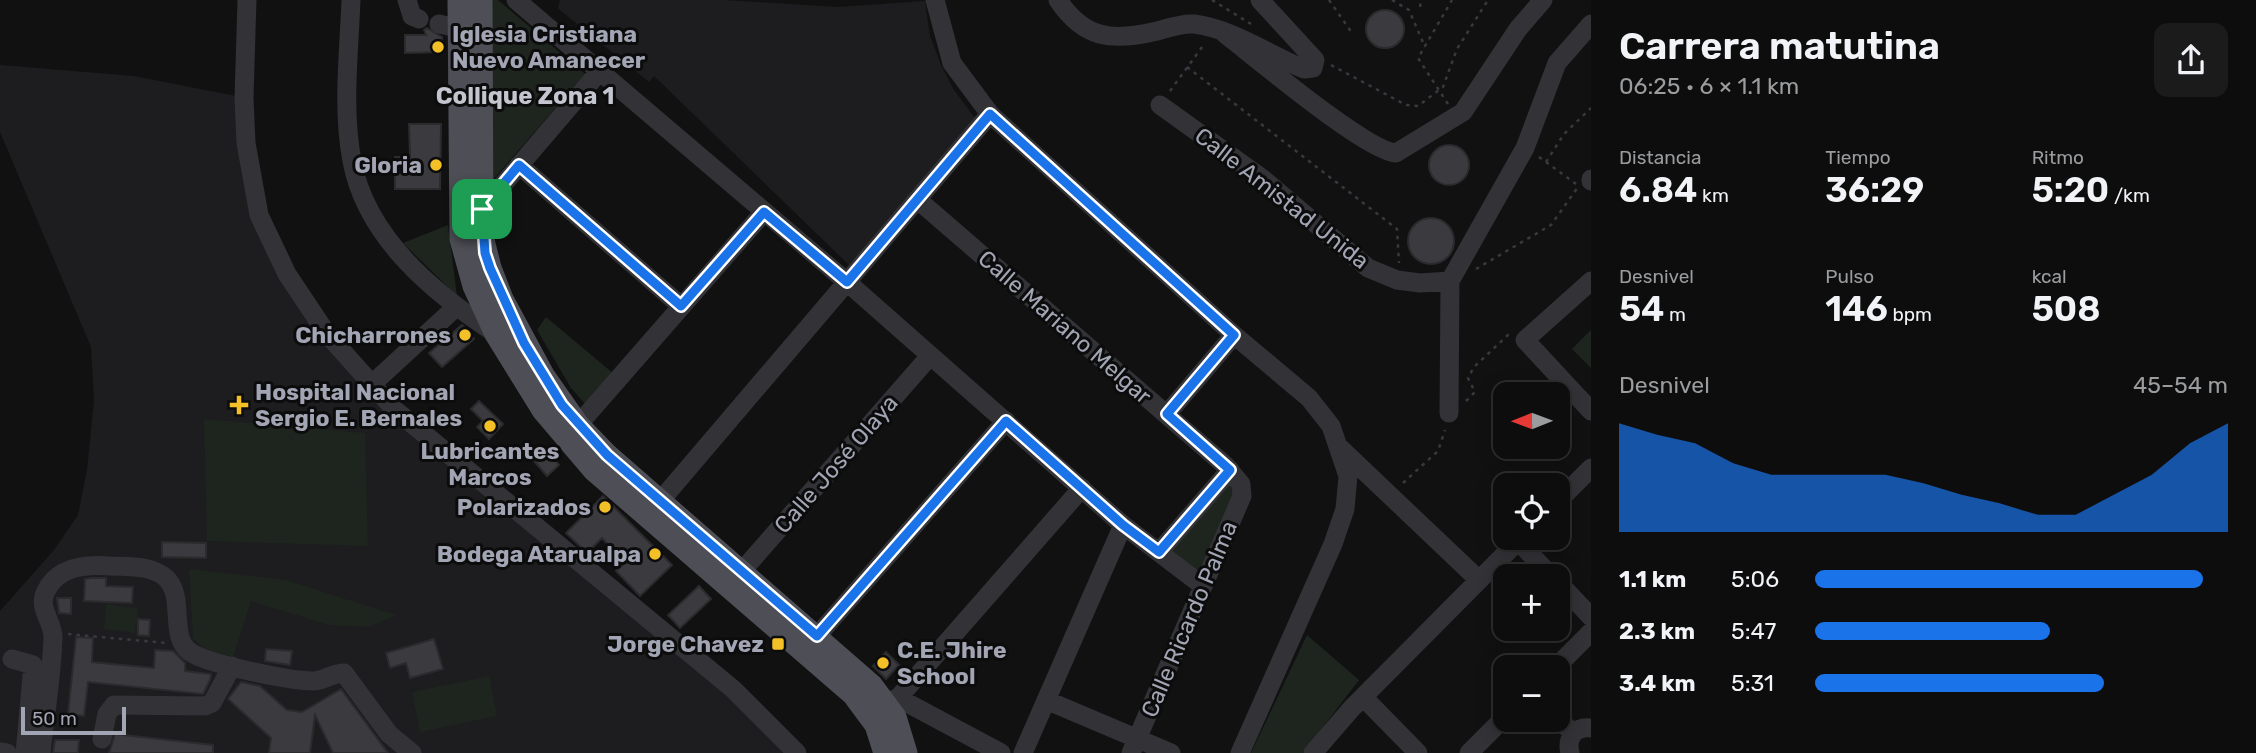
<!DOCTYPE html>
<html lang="es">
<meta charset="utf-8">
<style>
:root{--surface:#0d0d0e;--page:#1b1b1c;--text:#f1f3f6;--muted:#9a9c9e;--line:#2d2d2e;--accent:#1a73e8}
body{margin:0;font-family:Rubik,sans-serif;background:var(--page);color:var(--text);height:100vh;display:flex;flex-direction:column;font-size:26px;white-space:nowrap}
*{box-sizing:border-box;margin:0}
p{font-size:23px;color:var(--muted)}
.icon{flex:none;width:38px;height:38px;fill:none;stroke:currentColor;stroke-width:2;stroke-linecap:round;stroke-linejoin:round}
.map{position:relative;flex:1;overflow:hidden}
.sheet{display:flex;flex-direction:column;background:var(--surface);width:665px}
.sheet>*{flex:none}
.needle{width:46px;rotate:269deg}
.tools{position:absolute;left:1493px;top:382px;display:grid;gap:14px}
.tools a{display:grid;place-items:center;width:77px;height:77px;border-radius:14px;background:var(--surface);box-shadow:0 4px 18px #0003,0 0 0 2px var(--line);font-size:35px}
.scale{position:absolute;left:21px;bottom:18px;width:105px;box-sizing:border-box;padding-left:7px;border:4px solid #a2a5b3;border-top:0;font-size:19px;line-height:24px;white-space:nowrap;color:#a2a5b3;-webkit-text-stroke:5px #0c0c0d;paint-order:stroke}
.pin{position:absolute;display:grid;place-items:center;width:60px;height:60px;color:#fff;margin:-30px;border-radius:14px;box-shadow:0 4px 10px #0006}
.round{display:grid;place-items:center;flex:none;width:74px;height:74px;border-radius:14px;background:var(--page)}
.headline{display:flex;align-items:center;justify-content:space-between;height:119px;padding:0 28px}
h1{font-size:38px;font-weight:600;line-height:52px}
.stats{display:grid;grid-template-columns:repeat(3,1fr);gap:10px;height:119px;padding:7px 28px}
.stats div{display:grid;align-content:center}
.stats b{font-size:35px;font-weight:600}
.stats small{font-size:19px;font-weight:400}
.stats p{font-size:19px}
.chart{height:196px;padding:14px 28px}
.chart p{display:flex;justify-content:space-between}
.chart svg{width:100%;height:126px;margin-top:7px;fill:var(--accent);opacity:.7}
ul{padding:0 28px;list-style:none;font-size:23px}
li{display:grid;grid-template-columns:112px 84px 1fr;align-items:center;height:52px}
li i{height:18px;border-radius:9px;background:var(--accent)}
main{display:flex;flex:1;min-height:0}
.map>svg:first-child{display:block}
</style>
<main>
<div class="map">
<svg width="1591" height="753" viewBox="0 0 1591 753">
<rect width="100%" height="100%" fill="#111112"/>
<!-- built -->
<path fill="#1d1d1f" d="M560 0H723L838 7 925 1 930 36 941 65 954 90 975 118 849 265 654 76 649 82 561 11 558 8Z
M0 65 134 76 236 96 243 172 325 339 724 690 786 753H0V611L54 550 78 515 87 470 94 400 91 347 0 132Z"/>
<!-- green -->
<path fill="#1d251e" d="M492 0H498L585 74 491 182Z
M448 225 457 296 403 243Z
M546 317 614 374 586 405 571 388 537 330Z
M1591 330V368L1572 349Z
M204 419 365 433 368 546 207 541Z
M1229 475 1238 489 1204 570 1198 572 1169 548Z
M189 569 286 580 396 615 369 627 329 625 251 601 233 657 206 650 193 639Z
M106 604 138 608 135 633 104 629Z
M1307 635 1359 680 1303 753H1251Z
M489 676 497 716 420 732 412 692Z"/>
<!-- building -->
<path fill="#3b3b3f" stroke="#2b2b2e" stroke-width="2" d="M1366 29a19 19 0 1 1 38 0a19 19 0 1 1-38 0Z
M427 28 442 37 443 52 405 53V35H426L424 30Z
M409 124H441L440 189H395V157H410Z
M1429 165a20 20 0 1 1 40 0a20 20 0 1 1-40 0Z
M1408 241a23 23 0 1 1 46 0a23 23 0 1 1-46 0Z
M462 325 474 339 442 367 429 353Z
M479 401 503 424 489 439 477 427 483 421 471 409Z
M547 450 559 465 547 476 534 461Z
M603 496 672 565 640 596 616 571 625 563 602 538 587 553 566 533Z
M162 542 206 543V558L162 557Z
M91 578H106V586L133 587 132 603 84 601 85 579Z
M699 586 711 599 680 628 668 615Z
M57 598H71V614L59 613Z
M138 619 150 620 149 636 138 635Z
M76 637 93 638 92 662 154 668 155 650 173 651 185 663V671L211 674 210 680 203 694 88 682 84 716 68 714Z
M434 639 443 669 410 678 406 663 390 668 386 653Z
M266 649 292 651 290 665 265 661Z
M886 652 899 665 886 679 873 666Z
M241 682 260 686 287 710 302 712 341 689 388 753H333L315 715 310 753H269L271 738 228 699Z
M115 734 213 745V753H109Z
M55 740H79L78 753H53Z"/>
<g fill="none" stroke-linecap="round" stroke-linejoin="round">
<!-- path -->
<path stroke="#38393e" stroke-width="2.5" stroke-dasharray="3.5 5" stroke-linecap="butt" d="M1212 0 1251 24
M1329 0 1352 33
M1392 0 1409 10 1425 47
M1420 7 1421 0
M1331 65 1406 105 1418 106 1443 87 1457 49 1488 0
M1187 67 1397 229 1399 263
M1170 91 1205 43
M1448 104 1418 58 1452 0
M1539 157 1576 184
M1546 162 1564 134 1591 108
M1476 269 1551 225 1578 187
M1466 401 1475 392 1468 378 1474 367 1508 335 1511 336
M1403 483 1438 451 1445 430
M68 634 166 643"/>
<!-- minor -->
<path stroke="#323237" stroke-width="19" d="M247 0 244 98 246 143 259 215 287 274 327 334 394 409 733 689 797 753
M351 0C349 53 342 109 352 161 366 238 435 294 496 334
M407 0 412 16 419 19
M516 0 847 282 1123 525 1203 586
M935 0 952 63 990 114 1234 335 1309 398 1331 426 1348 476 1345 509 1333 544 1240 753
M1058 0C1084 39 1112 42 1157 31 1168 28 1182 23 1194 24 1230 28 1270 55 1304 69L1313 68 1315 60 1260 0
M439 24 458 28
M1225 34C1255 57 1366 151 1396 153L1463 112 1518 29 1543 0
M1160 105 1263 179 1368 268 1397 280 1420 283 1450 281
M519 165 681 306
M1591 179V181
M918 200 1226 466 1241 484 1242 496 1131 753
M482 209 599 72
M1591 281 1525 340 1591 411
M371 385 455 308
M1449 413 1450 281 1525 148 1557 63 1591 24
M1167 414 1234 335
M578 425 764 212
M1340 448 1479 580
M1558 501 1591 468
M650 513 990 114
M1518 541 1551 576
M1159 552 1230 470
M742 571 930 356
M1558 582 1591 617
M817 636 1006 421
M12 659 33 665 25 753
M1556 667 1591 632
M1363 697 1418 753
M898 698 1001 753
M1046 700 1171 753
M886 702 898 698 1082 488
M1558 719 1573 733
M102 739 107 714 114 705 205 706 212 703 232 666
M0 752 7 753
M41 753C45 715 52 675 53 637 53 621 37 608 46 591 58 566 86 564 110 566 130 567 151 565 166 578 186 597 168 636 190 652 207 664 290 681 313 681 324 681 332 673 344 673L389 734 412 753
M1023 753 1123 525
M1313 753 1352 708 1522 537
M1469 753 1505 717
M1570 753C1566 738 1575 726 1591 728"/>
<!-- major -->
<path stroke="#4e4f56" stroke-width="23" d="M459 0 461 239 474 286 496 334 543 410 594 470 853 694 876 725 885 753
M481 0 482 236 490 268 502 299 543 375 578 425 607 455 872 686 895 717 906 753"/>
</g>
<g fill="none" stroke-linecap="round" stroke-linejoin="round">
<defs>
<path id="route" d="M990 114 1234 335 1167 414 1230 470 1159 552 1123 525 1006 421 817 636 607 455 562 405 524 343 490 268 485 253 482 209 519 165 681 306 764 212 847 282Z"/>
</defs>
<!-- route casing -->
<use href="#route" stroke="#fff" stroke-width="14"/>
<!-- route -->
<use href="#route" stroke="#1a73e8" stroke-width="9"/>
</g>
<!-- markers -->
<g fill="#f3c028" stroke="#0c0c0d" stroke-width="2.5">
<circle cx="438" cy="47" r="7"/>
<circle cx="436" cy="165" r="7"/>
<circle cx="465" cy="335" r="7"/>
<path d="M235.5 394.5h7v7h7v7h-7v7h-7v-7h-7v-7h7z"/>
<circle cx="490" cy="426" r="7"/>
<circle cx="605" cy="507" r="7"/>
<circle cx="655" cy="554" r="7"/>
<rect x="771" y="637" width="14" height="14" rx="3.5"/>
<circle cx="883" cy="663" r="7"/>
</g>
<g text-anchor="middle" stroke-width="6" stroke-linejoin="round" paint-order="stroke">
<!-- poi labels -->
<g font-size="23" font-weight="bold" fill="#a2a5b3" stroke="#0c0c0d" text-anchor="end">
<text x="452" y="42" text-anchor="start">Iglesia Cristiana<tspan x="452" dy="26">Nuevo Amanecer</tspan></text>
<text x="422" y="173">Gloria</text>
<text x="451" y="343">Chicharrones</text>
<text x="255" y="400" text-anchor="start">Hospital Nacional<tspan x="255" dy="26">Sergio E. Bernales</tspan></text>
<text x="490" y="459" text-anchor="middle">Lubricantes<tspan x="490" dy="26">Marcos</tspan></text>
<text x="591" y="515">Polarizados</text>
<text x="641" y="562">Bodega Atarualpa</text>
<text x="764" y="652">Jorge Chavez</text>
<text x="897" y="658" text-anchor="start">C.E. Jhire<tspan x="897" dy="26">School</tspan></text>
</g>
<!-- street labels -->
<g font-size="23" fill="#a2a5b3" stroke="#0c0c0d">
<text transform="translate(1282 198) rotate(38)" y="8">Calle Amistad Unida</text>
<text transform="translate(1065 327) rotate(41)" y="8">Calle Mariano Melgar</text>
<text transform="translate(836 464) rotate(-49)" y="8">Calle José Olaya</text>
<text transform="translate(1189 619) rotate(-67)" y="8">Calle Ricardo Palma</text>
</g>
<!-- neighbourhood labels -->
<g font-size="24" font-weight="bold" fill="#c3c5cf" stroke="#0c0c0d">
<text x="525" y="104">Collique Zona 1</text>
</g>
</g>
</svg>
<div class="tools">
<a><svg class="needle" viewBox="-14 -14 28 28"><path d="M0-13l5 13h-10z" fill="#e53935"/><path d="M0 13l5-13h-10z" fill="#9a9c9e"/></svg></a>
<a><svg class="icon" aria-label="locate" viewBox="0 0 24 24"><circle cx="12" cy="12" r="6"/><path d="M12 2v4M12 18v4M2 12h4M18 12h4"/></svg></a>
<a>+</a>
<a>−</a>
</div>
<div class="scale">50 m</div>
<div class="pin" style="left:482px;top:209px;background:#1e9e55"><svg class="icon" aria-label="arrive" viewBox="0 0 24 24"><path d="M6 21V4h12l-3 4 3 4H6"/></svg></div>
</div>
<section class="sheet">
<div class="headline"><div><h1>Carrera matutina</h1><p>06:25 · 6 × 1.1 km</p></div><a class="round"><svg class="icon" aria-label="share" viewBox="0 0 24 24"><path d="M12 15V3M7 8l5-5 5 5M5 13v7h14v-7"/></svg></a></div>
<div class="stats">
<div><p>Distancia</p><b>6.84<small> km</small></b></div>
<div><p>Tiempo</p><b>36:29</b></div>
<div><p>Ritmo</p><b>5:20<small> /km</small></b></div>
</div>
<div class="stats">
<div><p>Desnivel</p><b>54<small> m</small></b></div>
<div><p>Pulso</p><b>146<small> bpm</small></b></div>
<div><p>kcal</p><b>508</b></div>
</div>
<div class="chart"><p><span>Desnivel</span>45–54 m</p>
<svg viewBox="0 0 160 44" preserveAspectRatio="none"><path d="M0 44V6L10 10L20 13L30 20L40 24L50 24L60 24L70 24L80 27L90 31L100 34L110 38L120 38L130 31L140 24L150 13L160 6V44z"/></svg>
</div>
<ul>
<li><b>1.1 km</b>5:06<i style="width:94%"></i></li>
<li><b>2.3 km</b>5:47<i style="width:57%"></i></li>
<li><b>3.4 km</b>5:31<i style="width:70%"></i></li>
</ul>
</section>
</main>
